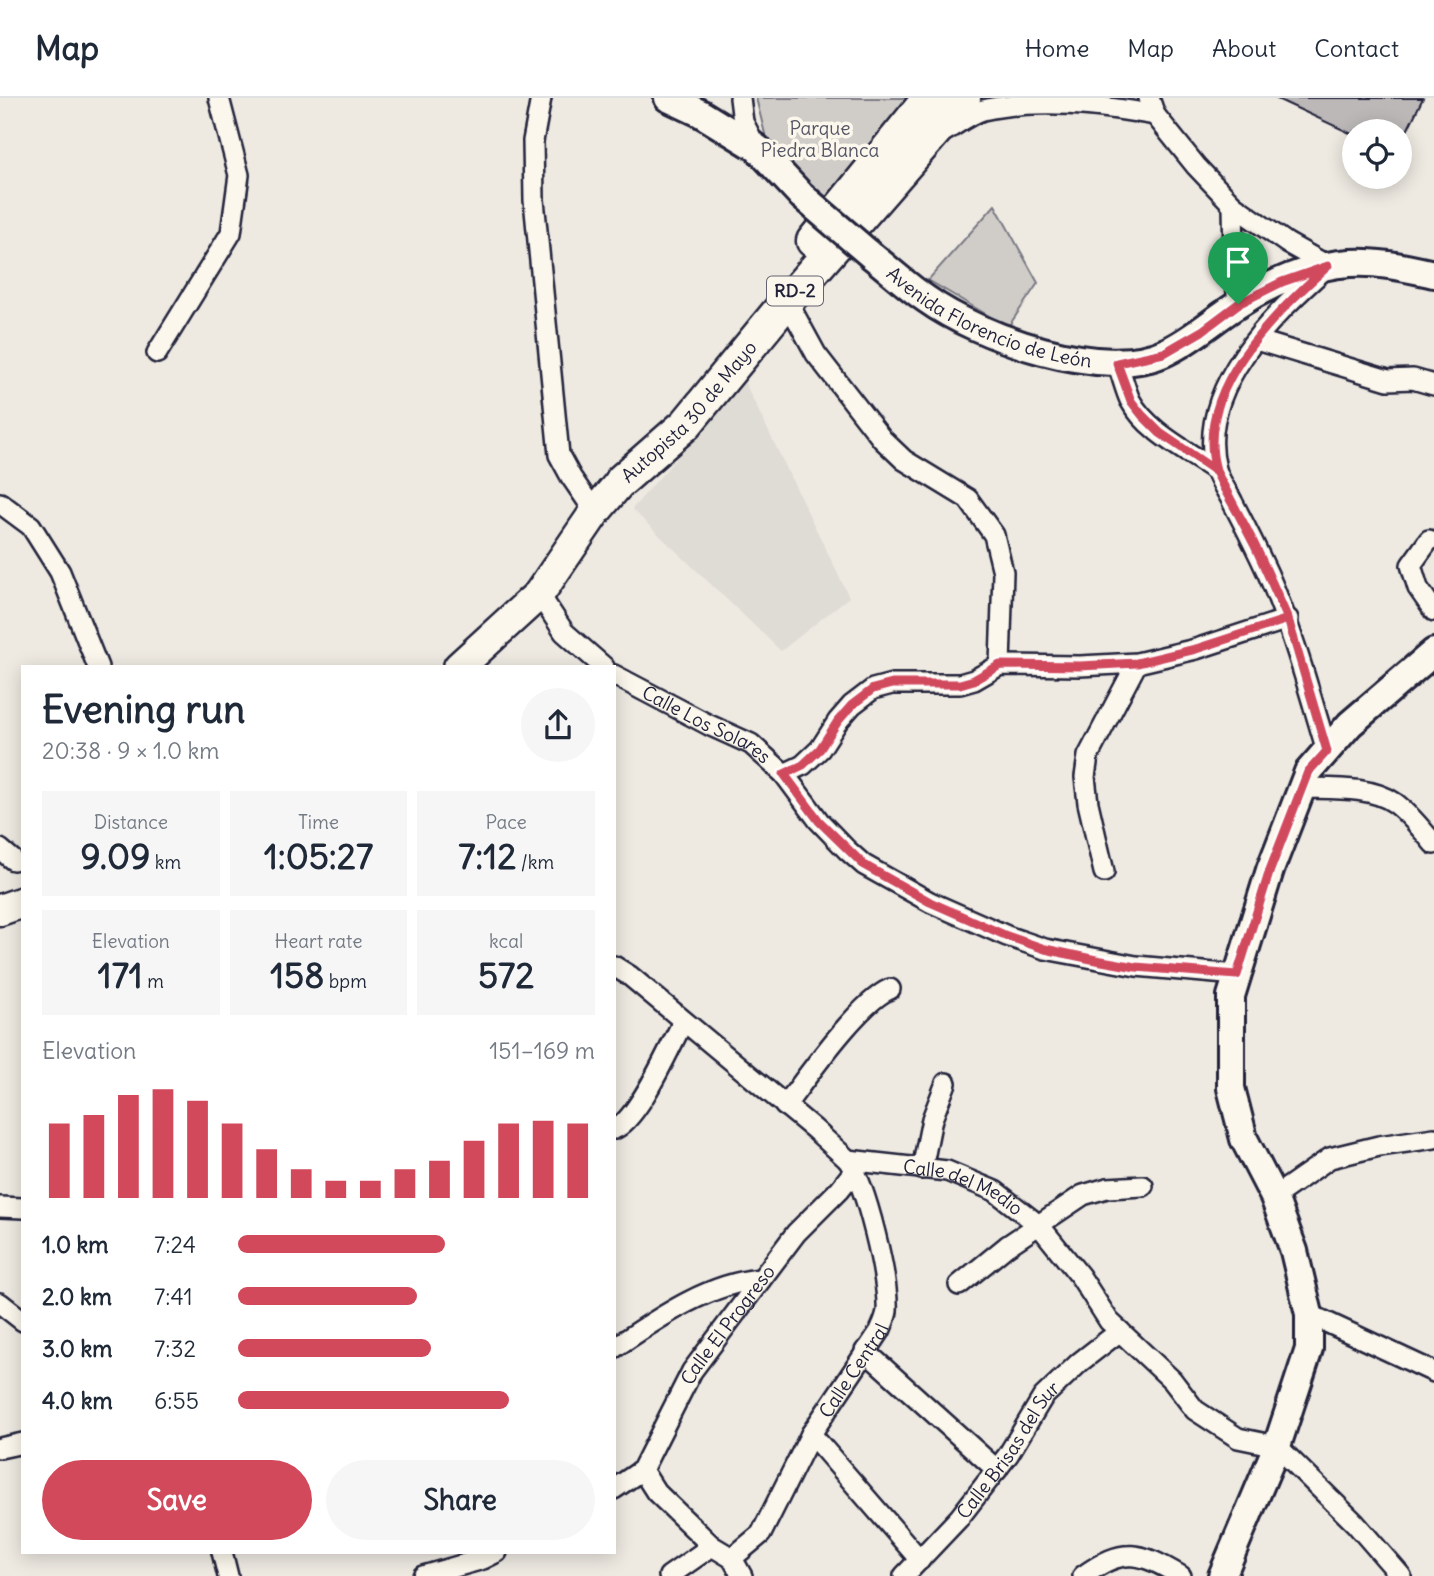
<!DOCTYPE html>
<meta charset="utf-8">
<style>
:root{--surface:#fff;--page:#f6f6f7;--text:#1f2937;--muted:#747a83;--line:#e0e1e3;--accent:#d1495b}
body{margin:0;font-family:Delius,sans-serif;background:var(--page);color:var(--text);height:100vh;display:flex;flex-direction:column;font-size:26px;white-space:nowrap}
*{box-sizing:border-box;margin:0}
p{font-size:23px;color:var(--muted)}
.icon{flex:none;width:38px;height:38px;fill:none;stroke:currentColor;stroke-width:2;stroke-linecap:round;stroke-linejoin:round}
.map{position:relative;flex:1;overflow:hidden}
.panel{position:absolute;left:21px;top:567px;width:595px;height:889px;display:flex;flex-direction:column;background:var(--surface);border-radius:0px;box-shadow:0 4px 18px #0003}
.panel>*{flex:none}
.fabs{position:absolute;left:1342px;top:21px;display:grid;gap:14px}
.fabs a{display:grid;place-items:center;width:70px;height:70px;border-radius:50%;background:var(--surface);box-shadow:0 4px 18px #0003;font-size:35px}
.pin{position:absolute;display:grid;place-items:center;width:60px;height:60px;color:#fff;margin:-72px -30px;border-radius:50% 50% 50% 0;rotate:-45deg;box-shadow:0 0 7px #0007}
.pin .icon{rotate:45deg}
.round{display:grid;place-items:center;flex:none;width:74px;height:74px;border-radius:37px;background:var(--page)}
.summary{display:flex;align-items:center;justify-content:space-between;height:119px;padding:0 21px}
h1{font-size:38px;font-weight:800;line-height:52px}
.stats{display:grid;grid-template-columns:repeat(3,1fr);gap:10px;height:119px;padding:7px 21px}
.stats div{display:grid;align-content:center;border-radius:0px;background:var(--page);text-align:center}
.stats b{font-size:35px;font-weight:800}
.stats small{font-size:19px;font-weight:400}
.stats p{font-size:19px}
.chart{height:196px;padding:14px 21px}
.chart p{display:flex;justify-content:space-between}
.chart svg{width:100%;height:126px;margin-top:7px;stroke:var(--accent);stroke-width:6}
.primary-button{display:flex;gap:14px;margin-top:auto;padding:14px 21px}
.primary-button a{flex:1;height:80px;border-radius:42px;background:var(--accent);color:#fff;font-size:28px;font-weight:800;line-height:80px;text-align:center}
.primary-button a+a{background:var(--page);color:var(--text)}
ul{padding:0 21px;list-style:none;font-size:23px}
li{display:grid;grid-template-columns:112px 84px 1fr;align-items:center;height:52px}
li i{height:18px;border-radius:9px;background:var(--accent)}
header{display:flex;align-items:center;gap:42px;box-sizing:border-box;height:98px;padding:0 35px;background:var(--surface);border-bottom:2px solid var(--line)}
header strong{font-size:33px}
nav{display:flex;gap:38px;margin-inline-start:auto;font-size:24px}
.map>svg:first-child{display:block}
</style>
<header>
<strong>Map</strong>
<nav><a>Home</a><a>Map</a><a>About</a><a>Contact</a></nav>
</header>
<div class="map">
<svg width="1434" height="1478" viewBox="0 0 1434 1478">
<rect width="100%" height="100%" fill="#eeeae2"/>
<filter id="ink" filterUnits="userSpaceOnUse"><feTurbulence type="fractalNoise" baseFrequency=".0143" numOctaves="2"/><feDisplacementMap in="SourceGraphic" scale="14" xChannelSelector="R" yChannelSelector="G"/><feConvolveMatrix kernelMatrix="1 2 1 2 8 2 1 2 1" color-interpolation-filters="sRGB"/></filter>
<g filter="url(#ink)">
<!-- built -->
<path fill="#dfdbd5" d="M744 283 849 499 781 553 632 411Z"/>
<!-- green -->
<path fill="#d0cdc9" stroke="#797882" stroke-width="2" d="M756 0H906L895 17 824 103 792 72 766 40Z
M995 107 1038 185 1008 229 928 182Z"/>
<!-- building -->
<path fill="#bcb8b8" stroke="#22223b" stroke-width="2" d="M1275 0H1423L1407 33H1354V37Z"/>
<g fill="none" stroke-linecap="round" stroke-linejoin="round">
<defs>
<g id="minor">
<path d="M541 0 533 43 534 102 559 357 571 379 595 414"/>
<path d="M740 0 743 24 756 49"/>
<path d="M1149 0 1155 17 1196 68 1233 107 1287 145 1328 168C1274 216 1195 291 1216 371 1219 383 1228 394 1233 405 1245 428 1257 452 1268 476 1293 533 1309 593 1327 653"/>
<path d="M945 33C957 26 970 16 983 12 1039 0 1099 7 1155 17"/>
<path d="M1233 107 1234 163 1238 206"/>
<path d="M787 203 816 256 882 341 904 362 968 401 994 437 1003 474 1000 567"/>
<path d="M1256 242 1388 282 1413 281 1434 287"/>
<path d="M157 255 231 135 239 77 219 0"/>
<path d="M1117 265C1122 277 1125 291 1130 302 1147 334 1188 353 1216 373"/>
<path d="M0 405 31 428 60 474 98 569"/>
<path d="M1429 442 1411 467 1418 490 1434 513"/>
<path d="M539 496 564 534 604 569"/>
<path id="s1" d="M614 577 709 627 751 646 784 676 819 723 847 752 864 767 930 804 1007 838 1045 851 1136 868 1237 877"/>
<path d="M784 676 803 667 820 651 838 623 852 607 873 591 892 586H960L974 582 1000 567 1080 568 1137 565 1196 551 1288 521"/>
<path d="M1302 690C1331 691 1371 688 1395 705 1410 716 1422 732 1434 746"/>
<path d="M0 751 13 762"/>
<path d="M1104 774 1088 705 1085 679 1088 658 1137 565"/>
<path id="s2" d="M614 868 630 878 814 1031 848 1062 947 1073 995 1093 1031 1121 1043 1132 1080 1178 1109 1223 1172 1282 1195 1312 1238 1340 1277 1348 1355 1425 1401 1478"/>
<path d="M785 1008C807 979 859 904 890 891"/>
<path d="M614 1031C638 1023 670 948 683 924"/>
<path d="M922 1071 932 1021 946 985"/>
<path d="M1274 1099 1330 1060 1379 1048 1434 1040"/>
<path d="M0 1109 23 1110"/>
<path d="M959 1187 1007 1148 1083 1097 1107 1090 1143 1088"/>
<path d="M0 1205 23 1223"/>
<path d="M1309 1216 1434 1274"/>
<path d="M614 1250C657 1221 708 1185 761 1181"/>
<path d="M865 1253 997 1372"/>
<path d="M811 1336 920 1462"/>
<path d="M0 1350 23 1345"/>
<path d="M642 1372 656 1394 712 1448 732 1460 742 1478"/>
<path id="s3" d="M614 1391 642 1372 692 1273 796 1135 839 1092 855 1072"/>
<path d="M222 1454 228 1478"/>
<path id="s4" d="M732 1460 761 1436 811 1336 880 1233C883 1226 886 1220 887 1213 889 1182 866 1086 848 1062"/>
<path d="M423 1478 483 1461 497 1454"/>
<path d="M669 1478 712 1448"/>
<path id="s5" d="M904 1478 959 1420 1008 1357 1043 1299 1080 1264 1120 1233"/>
<path d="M1083 1478C1124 1448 1140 1454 1181 1478"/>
</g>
<g id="secondary">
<path d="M668 0 700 15 757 50 802 98"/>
<path id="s6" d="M872 158C890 172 907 188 926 201 979 239 1104 284 1166 254 1192 242 1213 222 1237 207 1268 186 1312 167 1350 165 1378 163 1407 170 1434 176"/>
<path d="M1222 1478 1277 1348 1309 1251V1216L1294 1153 1274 1099 1244 1041 1231 990V898L1270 772 1308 674 1350 626 1434 554"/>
</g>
<path id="primary" d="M459 569 539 496 595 414 622 382
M0 812 23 804"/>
<g id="trunk">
<path d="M813 143 929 0"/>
<path id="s7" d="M622 382 686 326 787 203 964 0"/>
</g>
</defs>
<!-- minor casing -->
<use href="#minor" stroke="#22223b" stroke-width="24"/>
<!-- secondary casing -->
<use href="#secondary" stroke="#22223b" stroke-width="32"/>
<!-- primary casing -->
<use href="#primary" stroke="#22223b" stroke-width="35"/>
<!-- trunk casing -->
<use href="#trunk" stroke="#22223b" stroke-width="37"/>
<!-- minor -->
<use href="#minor" stroke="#fbf7ec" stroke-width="19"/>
<!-- secondary -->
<use href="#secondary" stroke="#fbf7ec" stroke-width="26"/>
<!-- primary -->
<use href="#primary" stroke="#fbf7ec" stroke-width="30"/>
<!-- trunk -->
<use href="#trunk" stroke="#fbf7ec" stroke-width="32"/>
<defs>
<path id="secondary-bridge" d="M802 98 872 158"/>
</defs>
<!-- secondary-bridge casing -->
<use href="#secondary-bridge" stroke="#22223b" stroke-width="32" stroke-linecap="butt"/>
<!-- secondary-bridge -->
<use href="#secondary-bridge" stroke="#fbf7ec" stroke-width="26"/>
</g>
</g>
<g fill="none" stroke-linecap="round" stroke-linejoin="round" filter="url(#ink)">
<defs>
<path id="route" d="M1238 206 1202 233 1164 255 1117 265 1131 303 1142 317 1160 335 1216 373 1255 448 1288 521 1327 653 1308 674 1270 772 1237 877 1136 869 1096 862 1045 851 1007 838 930 804 864 767 819 723 784 676 803 667 820 651 838 623 852 607 873 591 892 586H960L974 582 1000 567 1080 568 1137 565 1196 551 1288 521C1275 492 1263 462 1248 434 1239 415 1222 391 1216 372 1193 293 1275 215 1328 168L1282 184 1238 206"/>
</defs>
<!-- route casing -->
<use href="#route" stroke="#fff" stroke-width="14"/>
<!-- route -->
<use href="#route" stroke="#d1495b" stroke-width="9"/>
</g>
<g text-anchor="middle" stroke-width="7" stroke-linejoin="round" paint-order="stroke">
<!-- shield labels -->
<rect fill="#fbf7ec" stroke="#636270" stroke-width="2" x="767" y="178.5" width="56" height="29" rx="5"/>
<g font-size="18" font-weight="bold" fill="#22223b">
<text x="795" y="199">RD-2</text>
</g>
<!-- park labels -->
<g font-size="19" fill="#565566" stroke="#fbf7ec">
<text x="820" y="37">Parque<tspan x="820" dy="22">Piedra Blanca</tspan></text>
</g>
<!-- street labels -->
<g font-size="19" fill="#22223b" stroke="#fbf7ec">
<text dy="7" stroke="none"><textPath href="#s6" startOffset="135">Avenida Florencio de León</textPath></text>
<text dy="7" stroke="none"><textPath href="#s7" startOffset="96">Autopista 30 de Mayo</textPath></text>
<text dy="7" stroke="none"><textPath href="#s1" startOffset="105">Calle Los Solares</textPath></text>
<text dy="7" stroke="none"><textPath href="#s2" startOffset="424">Calle del Medio</textPath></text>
<text dy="7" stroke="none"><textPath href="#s3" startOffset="203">Calle El Progreso</textPath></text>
<text dy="7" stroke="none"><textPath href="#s4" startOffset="226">Calle Central</textPath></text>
<text dy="7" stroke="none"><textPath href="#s5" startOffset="164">Calle Brisas del Sur</textPath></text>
</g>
</g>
</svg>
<div class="fabs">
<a><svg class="icon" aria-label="locate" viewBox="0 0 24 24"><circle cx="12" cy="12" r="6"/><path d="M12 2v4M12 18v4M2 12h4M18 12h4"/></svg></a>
</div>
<div class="pin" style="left:1238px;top:206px;background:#1e9e55"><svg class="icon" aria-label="arrive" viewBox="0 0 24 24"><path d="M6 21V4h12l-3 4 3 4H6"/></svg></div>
<section class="panel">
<div class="summary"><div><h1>Evening run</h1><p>20:38 · 9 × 1.0 km</p></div><a class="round"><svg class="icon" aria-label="share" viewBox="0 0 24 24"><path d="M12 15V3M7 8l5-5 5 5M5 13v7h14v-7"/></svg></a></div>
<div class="stats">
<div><p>Distance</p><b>9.09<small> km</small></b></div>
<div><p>Time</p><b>1:05:27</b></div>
<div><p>Pace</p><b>7:12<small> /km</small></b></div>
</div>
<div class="stats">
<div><p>Elevation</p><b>171<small> m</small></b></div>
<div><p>Heart rate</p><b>158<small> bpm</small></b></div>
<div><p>kcal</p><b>572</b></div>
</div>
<div class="chart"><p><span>Elevation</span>151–169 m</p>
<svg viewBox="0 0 160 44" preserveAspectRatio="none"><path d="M5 44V18M15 44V15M25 44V8M35 44V6M45 44V10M55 44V18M65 44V27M75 44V34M85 44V38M95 44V38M105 44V34M115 44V31M125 44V24M135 44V18M145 44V17M155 44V18"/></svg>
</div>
<ul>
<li><b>1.0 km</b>7:24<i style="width:58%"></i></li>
<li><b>2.0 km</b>7:41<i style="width:50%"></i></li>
<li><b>3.0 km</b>7:32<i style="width:54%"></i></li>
<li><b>4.0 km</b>6:55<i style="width:76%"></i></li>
</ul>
<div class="primary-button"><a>Save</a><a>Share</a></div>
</section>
</div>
